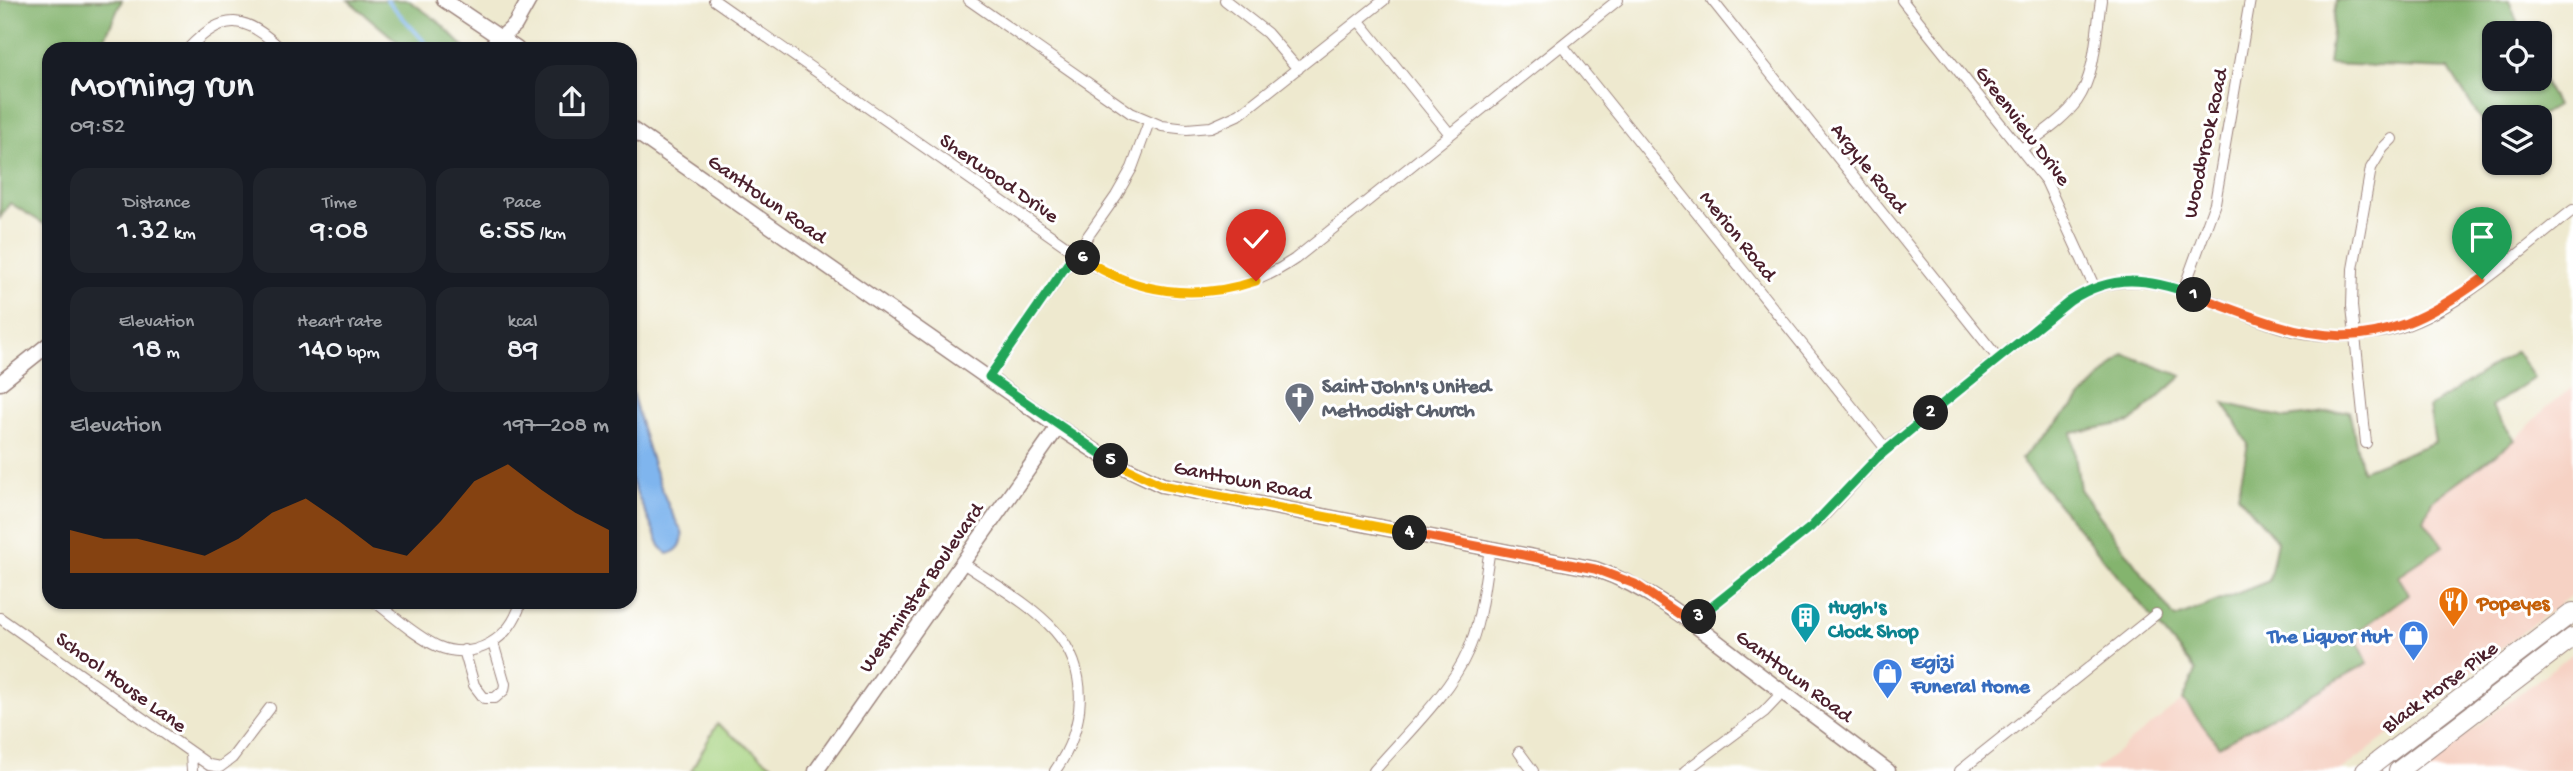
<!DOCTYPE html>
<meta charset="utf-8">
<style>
:root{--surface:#171b24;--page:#20242c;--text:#f1f3f6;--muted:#9ea1a6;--accent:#b45309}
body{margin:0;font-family:"Gochi Hand",sans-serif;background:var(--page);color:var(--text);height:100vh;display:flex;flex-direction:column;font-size:26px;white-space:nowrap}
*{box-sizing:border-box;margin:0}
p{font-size:23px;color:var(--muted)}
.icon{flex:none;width:38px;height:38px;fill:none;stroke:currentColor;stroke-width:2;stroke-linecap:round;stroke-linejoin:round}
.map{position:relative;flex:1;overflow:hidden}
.drawer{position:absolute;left:42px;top:42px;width:595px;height:567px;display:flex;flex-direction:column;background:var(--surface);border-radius:21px;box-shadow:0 2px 5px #0004}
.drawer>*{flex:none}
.fabs{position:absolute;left:2482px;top:21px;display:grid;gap:14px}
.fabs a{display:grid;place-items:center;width:70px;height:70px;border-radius:14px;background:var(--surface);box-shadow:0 2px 5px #0004;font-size:35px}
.pin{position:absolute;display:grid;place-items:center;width:60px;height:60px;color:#fff;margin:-72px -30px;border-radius:50% 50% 50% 0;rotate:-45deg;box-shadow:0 0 7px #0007}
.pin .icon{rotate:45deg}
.km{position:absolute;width:35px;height:35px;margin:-18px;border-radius:50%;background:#222;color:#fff;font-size:19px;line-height:35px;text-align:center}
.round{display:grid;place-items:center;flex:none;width:74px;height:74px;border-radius:21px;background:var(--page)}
.summary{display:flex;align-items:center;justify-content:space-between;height:119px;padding:0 28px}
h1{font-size:38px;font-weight:600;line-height:52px}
.figures{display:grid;grid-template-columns:repeat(3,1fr);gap:10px;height:119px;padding:7px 28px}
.figures div{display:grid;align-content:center;border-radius:18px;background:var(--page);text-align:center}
.figures b{font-size:30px;font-weight:600}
.figures small{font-size:19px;font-weight:400}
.figures p{font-size:19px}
.chart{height:196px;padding:14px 28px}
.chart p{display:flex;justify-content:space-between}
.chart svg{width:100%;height:126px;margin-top:7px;fill:var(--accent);opacity:.7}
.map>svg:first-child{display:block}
</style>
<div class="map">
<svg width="2573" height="771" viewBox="0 0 2573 771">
<rect width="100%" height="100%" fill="#fff"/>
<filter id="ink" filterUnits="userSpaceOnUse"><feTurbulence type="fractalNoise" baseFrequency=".0143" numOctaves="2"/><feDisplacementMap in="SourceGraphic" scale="14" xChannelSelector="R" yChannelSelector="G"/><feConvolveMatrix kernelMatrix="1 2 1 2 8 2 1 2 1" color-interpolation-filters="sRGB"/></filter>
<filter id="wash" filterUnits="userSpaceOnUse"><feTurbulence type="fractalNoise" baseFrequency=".00686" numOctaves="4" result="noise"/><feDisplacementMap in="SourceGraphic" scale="28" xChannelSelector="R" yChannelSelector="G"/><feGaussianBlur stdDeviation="1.57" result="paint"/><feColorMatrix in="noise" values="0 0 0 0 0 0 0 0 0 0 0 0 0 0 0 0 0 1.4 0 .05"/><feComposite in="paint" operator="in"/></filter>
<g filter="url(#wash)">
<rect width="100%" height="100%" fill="#eee9cf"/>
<!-- built -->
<path fill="#f6d2c4" d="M2573 387V594L2341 771H2093L2183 700 2219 746 2368 663 2353 634 2409 594 2398 576 2432 501 2515 440 2546 408Z
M2573 653V771H2418Z"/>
<!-- green -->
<path fill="#a5d27f" stroke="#787855" stroke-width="2" d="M717 724 780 771H691Z"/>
<!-- forest -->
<path fill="#84b46e" stroke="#676a4c" stroke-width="2" d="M0 0H122L100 49H49V227L10 203 0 218Z
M348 0H408L438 21 466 49H406Z
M2336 0H2509L2521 33H2494V79H2539V72L2556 106 2538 117H2494V141L2449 69 2328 64Z
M2516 351 2534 378 2491 407 2515 440 2432 501 2424 520 2443 546 2398 576 2409 594 2354 634 2368 663 2219 746 2183 700 2196 671 2021 459 2124 354 2182 376 2131 422 2072 433 2080 489 2175 618 2269 581 2277 541 2238 495 2248 444 2224 403 2286 418 2349 410 2362 471 2435 442 2429 407Z"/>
<!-- water -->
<path fill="#7fb5ee" stroke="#646a8c" stroke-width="2" d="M630 364C635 375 630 385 633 396 644 435 660 497 682 531 684 543 680 551 667 554L660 546 630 478Z"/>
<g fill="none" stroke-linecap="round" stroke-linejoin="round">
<!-- stream -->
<path stroke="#7fb5ee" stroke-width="3.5" d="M387 0 431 49"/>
</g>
</g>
<g filter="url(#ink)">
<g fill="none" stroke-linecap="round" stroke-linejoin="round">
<defs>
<path id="street" d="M714 0 1093 265C1159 303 1233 302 1295 259L1618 0
M969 0 1131 113 1162 126 1187 129 1211 127 1240 114 1384 0
M1225 0 1267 33 1298 69
M1712 0 1998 358
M1902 0 2046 181 2094 286
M1359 21 1450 134
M1562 45 1886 449
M188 49C223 11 246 15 281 49
M2023 148C2040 134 2063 120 2077 101 2096 74 2096 32 2101 0
M2183 291 2215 203 2250 0
M989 377 1116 196 1132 168 1149 122
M2366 443 2352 306 2353 269 2371 168 2383 148 2392 139
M963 563C993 584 1030 603 1055 631 1091 672 1085 728 1055 771
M375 602C394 616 415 636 437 646 474 662 511 639 521 602
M0 618 209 765 220 767 232 758 270 708
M1692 623 1821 519 1886 449 2070 301C2140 254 2206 304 2276 326 2312 338 2354 339 2391 330 2456 313 2521 250 2573 210
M464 650 474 685 484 698H495L504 690 505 684 493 643
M1519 752 1533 771
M191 754 192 771
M1374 771C1404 736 1450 693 1468 651 1482 619 1484 582 1490 549
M1685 771 1764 712 1783 692
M1960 771 2156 614"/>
<path id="secondary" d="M444 0 517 49
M488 49 515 25 529 0
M630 128 1058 427 1109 460 1162 485 1595 569C1653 589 1699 628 1747 665 1794 701 1841 736 1888 771
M0 383 49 344
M816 771 1058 427"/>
<path id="highway" d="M2365 771 2573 612
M2398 771 2573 637"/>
</defs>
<!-- street casing -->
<use href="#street" stroke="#9c847d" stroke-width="12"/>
<!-- secondary casing -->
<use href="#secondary" stroke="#9c847d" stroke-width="17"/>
<!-- highway casing -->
<use href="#highway" stroke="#9c847d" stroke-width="20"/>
<!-- street -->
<use href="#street" stroke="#fff" stroke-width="10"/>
<!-- secondary -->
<use href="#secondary" stroke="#fff" stroke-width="14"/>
<!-- highway -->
<use href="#highway" stroke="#fff" stroke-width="18"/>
</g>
</g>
<g fill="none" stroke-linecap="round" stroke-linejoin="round" filter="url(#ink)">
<defs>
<path id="split-1" d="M2194 295C2316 342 2368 362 2482 279"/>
<path id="split-2" d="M1931 413 2070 301C2112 273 2148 278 2194 295"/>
<path id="split-3" d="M1699 617 1811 527 1877 458 1931 413"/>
<path id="split-4" d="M1410 533 1595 569 1635 584 1692 623 1699 617"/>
<path id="split-5" d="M1111 461 1162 485 1410 533"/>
<path id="split-6" d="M1083 258 1075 253 989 377 1111 461"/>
<path id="split-7" d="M1083 258C1136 294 1196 301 1256 281"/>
</defs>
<!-- split-1 casing -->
<use href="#split-1" stroke="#fff" stroke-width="14"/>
<!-- split-2 casing -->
<use href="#split-2" stroke="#fff" stroke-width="14"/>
<!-- split-3 casing -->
<use href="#split-3" stroke="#fff" stroke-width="14"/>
<!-- split-4 casing -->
<use href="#split-4" stroke="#fff" stroke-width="14"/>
<!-- split-5 casing -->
<use href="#split-5" stroke="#fff" stroke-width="14"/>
<!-- split-6 casing -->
<use href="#split-6" stroke="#fff" stroke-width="14"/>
<!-- split-7 casing -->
<use href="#split-7" stroke="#fff" stroke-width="14"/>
<!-- split-1 -->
<use href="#split-1" stroke="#f0652b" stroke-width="9"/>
<!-- split-2 -->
<use href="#split-2" stroke="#22a559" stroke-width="9"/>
<!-- split-3 -->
<use href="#split-3" stroke="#22a559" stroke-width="9"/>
<!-- split-4 -->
<use href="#split-4" stroke="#f0652b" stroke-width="9"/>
<!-- split-5 -->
<use href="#split-5" stroke="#f5b400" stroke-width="9"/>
<!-- split-6 -->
<use href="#split-6" stroke="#22a559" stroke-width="9"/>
<!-- split-7 -->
<use href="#split-7" stroke="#f5b400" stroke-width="9"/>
</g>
<!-- icons -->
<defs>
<symbol id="church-pin" viewBox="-11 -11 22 30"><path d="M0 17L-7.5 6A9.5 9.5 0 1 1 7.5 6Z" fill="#6b7280" stroke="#fff"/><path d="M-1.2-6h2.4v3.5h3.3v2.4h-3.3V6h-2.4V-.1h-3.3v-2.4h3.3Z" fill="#fff"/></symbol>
<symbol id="restaurant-pin" viewBox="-11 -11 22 30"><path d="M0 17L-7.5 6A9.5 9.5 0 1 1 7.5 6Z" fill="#e8710a" stroke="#fff"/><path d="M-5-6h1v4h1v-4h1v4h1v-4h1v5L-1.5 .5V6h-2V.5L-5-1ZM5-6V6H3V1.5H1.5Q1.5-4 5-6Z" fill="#fff"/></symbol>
<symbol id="building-pin" viewBox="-11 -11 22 30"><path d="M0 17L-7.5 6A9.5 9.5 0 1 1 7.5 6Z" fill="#0f9aa8" stroke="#fff"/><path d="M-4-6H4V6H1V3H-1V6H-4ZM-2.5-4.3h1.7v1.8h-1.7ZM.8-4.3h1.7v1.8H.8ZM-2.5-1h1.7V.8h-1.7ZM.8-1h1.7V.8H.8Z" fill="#fff"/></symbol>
<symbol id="shop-pin" viewBox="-11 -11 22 30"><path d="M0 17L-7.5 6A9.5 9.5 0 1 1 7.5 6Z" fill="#3f7fe0" stroke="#fff"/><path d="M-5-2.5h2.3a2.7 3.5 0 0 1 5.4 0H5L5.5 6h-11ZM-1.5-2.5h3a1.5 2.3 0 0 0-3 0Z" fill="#fff"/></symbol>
</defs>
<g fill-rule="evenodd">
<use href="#church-pin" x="1282" y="380" width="35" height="47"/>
<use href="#restaurant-pin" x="2436" y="584" width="35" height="47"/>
<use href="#building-pin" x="1788" y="600" width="35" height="47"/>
<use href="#shop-pin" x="2396" y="618" width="35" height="47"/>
<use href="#shop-pin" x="1870" y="656" width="35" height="47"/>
</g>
<g text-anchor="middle" stroke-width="6" stroke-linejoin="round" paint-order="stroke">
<!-- street labels -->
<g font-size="21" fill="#4a1f2b" stroke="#fff">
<text transform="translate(2024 125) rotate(53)" y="7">Greenview Drive</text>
<text transform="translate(2204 143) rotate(-78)" y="7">Woodbrook Road</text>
<text transform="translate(1870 167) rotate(51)" y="7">Argyle Road</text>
<text transform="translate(1000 177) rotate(35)" y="7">Sherwood Drive</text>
<text transform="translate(768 198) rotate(35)" y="7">Ganttown Road</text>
<text transform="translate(1739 235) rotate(51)" y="7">Merion Road</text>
<text transform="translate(1243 479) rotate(11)" y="7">Ganttown Road</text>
<text transform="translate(920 587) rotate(-55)" y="7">Westminster Boulevard</text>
<text transform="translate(1795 675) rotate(37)" y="7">Ganttown Road</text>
<text transform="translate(122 681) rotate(36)" y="7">School House Lane</text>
<text transform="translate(2439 686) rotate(-37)" y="7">Black Horse Pike</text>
</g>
<!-- worship labels -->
<g font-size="21" font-weight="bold" fill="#5b616d" stroke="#fff" text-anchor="start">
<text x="1322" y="392">Saint John's United<tspan x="1322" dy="24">Methodist Church</tspan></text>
</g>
<!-- food labels -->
<g font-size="21" font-weight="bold" fill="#c56008" stroke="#fff" text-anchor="start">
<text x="2477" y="609">Popeyes</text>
</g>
<!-- culture labels -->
<g font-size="21" font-weight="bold" fill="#0d838f" stroke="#fff" text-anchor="start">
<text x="1828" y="613">Hugh's<tspan x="1828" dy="24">Clock Shop</tspan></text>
</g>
<!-- shop labels -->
<g font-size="21" font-weight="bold" fill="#366cbe" stroke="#fff" text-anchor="end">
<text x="2391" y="642">The Liquor Hut</text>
<text x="1911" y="668" text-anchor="start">Egizi<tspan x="1911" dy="24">Funeral Home</tspan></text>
</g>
</g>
</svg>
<div class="fabs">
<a><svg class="icon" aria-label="locate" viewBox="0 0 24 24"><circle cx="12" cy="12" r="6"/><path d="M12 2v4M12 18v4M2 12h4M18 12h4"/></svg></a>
<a><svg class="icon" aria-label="layers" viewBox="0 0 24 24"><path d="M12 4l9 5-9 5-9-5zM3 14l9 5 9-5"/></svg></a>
</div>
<div class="pin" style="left:2482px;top:279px;background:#1e9e55"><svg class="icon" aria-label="arrive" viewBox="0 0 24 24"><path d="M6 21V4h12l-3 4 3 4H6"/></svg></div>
<div class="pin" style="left:1256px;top:281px;background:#d93025"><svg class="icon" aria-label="check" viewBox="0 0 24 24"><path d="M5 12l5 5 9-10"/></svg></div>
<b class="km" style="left:2194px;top:295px">1</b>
<b class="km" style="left:1931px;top:413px">2</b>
<b class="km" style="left:1699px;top:617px">3</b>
<b class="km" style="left:1410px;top:533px">4</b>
<b class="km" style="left:1111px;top:461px">5</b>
<b class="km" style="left:1083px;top:258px">6</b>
<section class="drawer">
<div class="summary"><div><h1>Morning run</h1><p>09:52</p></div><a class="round"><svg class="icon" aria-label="share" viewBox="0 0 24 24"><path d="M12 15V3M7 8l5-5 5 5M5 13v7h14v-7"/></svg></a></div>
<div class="figures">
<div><p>Distance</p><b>1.32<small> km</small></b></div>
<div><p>Time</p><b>9:08</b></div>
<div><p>Pace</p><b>6:55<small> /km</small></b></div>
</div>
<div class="figures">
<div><p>Elevation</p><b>18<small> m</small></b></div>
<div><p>Heart rate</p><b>140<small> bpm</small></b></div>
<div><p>kcal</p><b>89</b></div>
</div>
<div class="chart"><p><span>Elevation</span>197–208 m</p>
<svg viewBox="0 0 160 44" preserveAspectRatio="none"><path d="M0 44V29L10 32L20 32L30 35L40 38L50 32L60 23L70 18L80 26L90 35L100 38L110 26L120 12L130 6L140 15L150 23L160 29V44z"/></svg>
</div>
</section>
</div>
